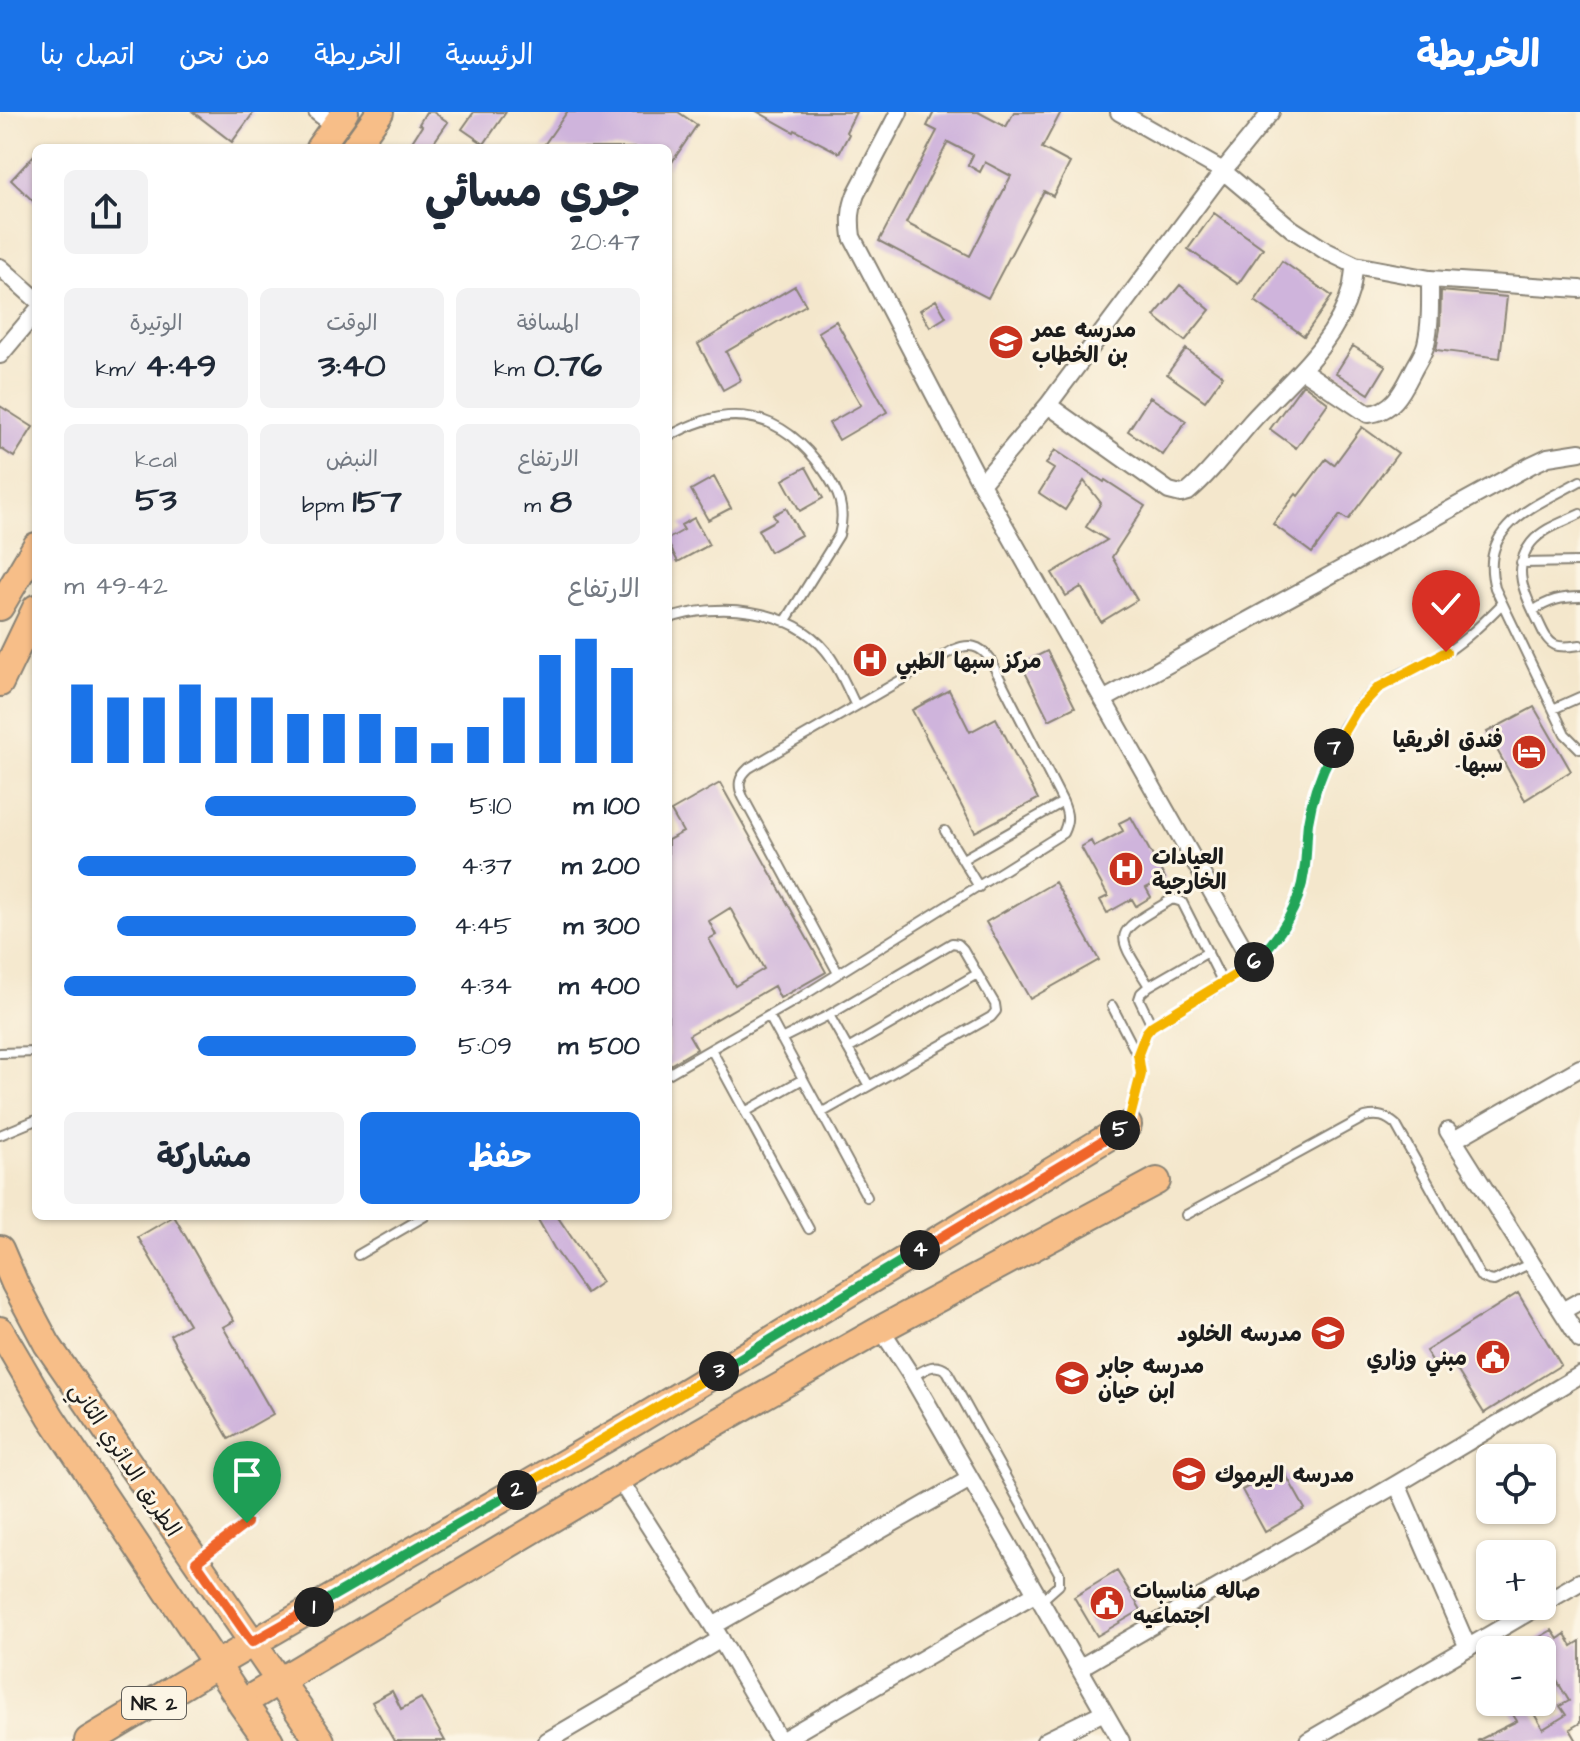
<!DOCTYPE html>
<html lang="ar">
<meta charset="utf-8">
<style>
:root{--surface:#fff;--page:#f2f2f3;--text:#1f2937;--muted:#747a83;--accent:#1a73e8}
body{margin:0;font-family:"Architects Daughter","Playpen Sans Arabic",sans-serif;background:var(--page);color:var(--text);direction:rtl;height:100vh;display:flex;flex-direction:column;font-size:30px;white-space:nowrap}
*{box-sizing:border-box;margin:0}
p{font-size:26px;color:var(--muted)}
.icon{flex:none;width:44px;height:44px;fill:none;stroke:currentColor;stroke-width:2;stroke-linecap:round;stroke-linejoin:round}
.map{position:relative;flex:1;overflow:hidden;direction:ltr}
.side{position:absolute;left:32px;top:32px;width:640px;height:1076px;display:flex;flex-direction:column;background:var(--surface);border-radius:12px;box-shadow:0 2px 6px #0004;direction:rtl}
.side>*{flex:none}
.buttons{position:absolute;left:1476px;top:1332px;display:grid;gap:16px}
.buttons a{display:grid;place-items:center;width:80px;height:80px;border-radius:12px;background:var(--surface);box-shadow:0 2px 6px #0004;font-size:40px}
.pin{position:absolute;display:grid;place-items:center;width:68px;height:68px;color:#fff;margin:-82px -34px;border-radius:50% 50% 50% 0;rotate:-45deg;box-shadow:0 0 8px #0007}
.pin .icon{rotate:45deg}
.km{position:absolute;width:40px;height:40px;margin:-20px;border-radius:50%;background:#222;color:#fff;font-size:22px;line-height:40px;text-align:center}
.round{display:grid;place-items:center;flex:none;width:84px;height:84px;border-radius:12px;background:var(--page)}
.overview{display:flex;align-items:center;justify-content:space-between;height:136px;padding:0 32px}
h1{font-size:44px;font-weight:700;line-height:60px}
.metrics{display:grid;grid-template-columns:repeat(3,1fr);gap:12px;height:136px;padding:8px 32px}
.metrics div{display:grid;align-content:center;border-radius:12px;background:var(--page);text-align:center}
.metrics b{font-size:34px;font-weight:700}
.metrics small{font-size:22px;font-weight:400}
.metrics p{font-size:22px}
.chart{height:224px;padding:16px 32px}
.chart p{display:flex;justify-content:space-between}
.chart svg{width:100%;height:144px;margin-top:8px;stroke:var(--accent);stroke-width:6}
.action{display:flex;gap:16px;margin-top:auto;padding:16px 32px}
.action a{flex:1;height:92px;border-radius:12px;background:var(--accent);color:#fff;font-size:32px;font-weight:700;line-height:92px;text-align:center}
.action a+a{background:var(--page);color:var(--text)}
ul{padding:0 32px;list-style:none;font-size:26px}
li{display:grid;grid-template-columns:128px 96px 1fr;align-items:center;height:60px}
li i{height:20px;border-radius:10px;background:var(--accent)}
header{display:flex;align-items:center;gap:48px;box-sizing:border-box;height:112px;padding:0 40px;background:var(--accent);color:#fff}
header strong{font-size:38px}
nav{display:flex;gap:44px;margin-inline-start:auto;font-size:28px}
.map>svg:first-child{display:block}
</style>
<header>
<strong>الخريطة</strong>
<nav><a>الرئيسية</a><a>الخريطة</a><a>من نحن</a><a>اتصل بنا</a></nav>
</header>
<div class="map">
<svg width="1580" height="1629" viewBox="0 0 1580 1629">
<rect width="100%" height="100%" fill="#fcf5e5"/>
<filter id="ink" filterUnits="userSpaceOnUse"><feTurbulence type="fractalNoise" baseFrequency=".0125" numOctaves="2"/><feDisplacementMap in="SourceGraphic" scale="16" xChannelSelector="R" yChannelSelector="G"/><feConvolveMatrix kernelMatrix="1 2 1 2 8 2 1 2 1" color-interpolation-filters="sRGB"/></filter>
<filter id="wash" filterUnits="userSpaceOnUse"><feTurbulence type="fractalNoise" baseFrequency=".006" numOctaves="4" result="noise"/><feDisplacementMap in="SourceGraphic" scale="32" xChannelSelector="R" yChannelSelector="G"/><feGaussianBlur stdDeviation="1.8" result="paint"/><feColorMatrix in="noise" values="0 0 0 0 0 0 0 0 0 0 0 0 0 0 0 0 0 1.4 0 .05"/><feComposite in="paint" operator="in"/></filter>
<g filter="url(#wash)">
<rect width="100%" height="100%" fill="#f4e7cc"/>
<g id="blocks">
<!-- building -->
<path fill="#cfb4dc" fill-rule="evenodd" d="M193 0H254L232 30Z
M426 0H433L448 10 430 36H408L422 14 419 12Z
M474 0H506L484 32 462 17Z
M567 0H678L697 13 668 56V36H542Z
M758 0H856L846 20 849 22 839 41 795 18 794 20Z
M934 0H978L1006 15 1014 0H1061L1042 36 1070 51 1053 84 1044 79 988 186 879 129 937 19 927 14ZM948 30 973 43 968 53 980 60 985 50 1011 64 970 144 906 111Z
M36 41V92L11 68Z
M1214 101 1263 136 1238 172 1188 137Z
M1282 149 1332 184 1304 224 1255 189Z
M1180 173 1210 198 1185 229 1154 204Z
M795 174 806 193 726 240 741 268 723 278 698 232Z
M1441 179 1507 185 1500 246 1436 238 1440 217Z
M936 188 946 205 930 215 920 198Z
M836 209 887 300 839 328 829 311 861 293 818 220Z
M1353 234 1386 254 1369 282 1336 261Z
M1186 237 1223 264 1205 289 1167 262Z
M1303 272 1328 291 1296 336 1270 317Z
M1150 285 1186 309 1163 343 1128 319Z
M0 294 33 315 14 345 0 336Z
M1362 315 1398 341 1348 408 1340 403 1312 441 1273 412 1296 382 1298 384 1326 347 1334 353Z
M1055 338 1104 370 1105 368 1145 394 1112 445 1137 488 1101 510 1081 475 1066 484 1052 461 1107 428 1086 415 1101 391 1084 369 1065 398 1039 381 1054 357 1046 352Z
M806 355 823 386 800 399 783 368Z
M714 365 731 396 708 408 691 378Z
M786 396 801 423 770 440 758 418 776 408 773 403Z
M694 406 709 433 678 450 668 431V427L684 418 681 413Z
M1047 539 1075 595 1049 608 1021 552Z
M949 578 970 620 996 606 1038 687 975 720 912 598Z
M1534 595 1571 659 1525 688 1487 620Z
M720 671 826 860 780 886 774 874 689 923 697 937 668 954V728L683 720 671 699ZM730 796 764 857 735 874 709 827 716 823 709 809Z
M1131 705 1165 766 1146 776 1151 785 1136 794 1132 787 1107 801 1100 788 1108 784 1081 735 1091 729 1094 735 1123 719 1119 711Z
M1055 770 1099 848 1030 887 986 810Z
M174 1104 234 1209 223 1215 273 1302 229 1327 170 1223 189 1212 138 1125Z
M536 1104H557L602 1170 586 1181 554 1136Z
M1518 1181 1561 1253 1484 1301 1452 1250 1437 1256 1426 1239Z
M1282 1356 1305 1397 1265 1420 1242 1378Z
M1117 1459 1141 1498 1097 1524 1074 1485Z
M1552 1518 1558 1527 1565 1522 1572 1534 1580 1529V1611L1570 1617 1577 1629H1477L1517 1609 1505 1590H1527L1543 1617 1566 1603 1560 1594 1569 1589 1542 1544V1538H1538L1533 1529Z
M392 1579 401 1597 421 1586 445 1629H394L372 1590Z"/>
</g>
</g>
<g filter="url(#ink)">
<use href="#blocks" fill-opacity="0" stroke="#888274" stroke-width="2"/>
<g fill="none" stroke-linecap="round" stroke-linejoin="round">
<defs>
<path id="service" d="M668 325C731 288 783 300 824 359 839 380 846 397 839 423L785 510
M1580 369C1536 394 1477 413 1495 476L1565 622 1580 637
M1580 402C1564 410 1543 416 1531 431 1511 456 1525 483 1537 507 1542 516 1545 528 1555 533 1562 536 1572 534 1580 533
M1521 451 1580 450
M1533 499C1549 488 1561 485 1580 485
M668 507C717 489 791 496 826 539 839 555 847 576 856 594
M1553 597 1580 585
M945 719 979 775
M963 747 1063 690
M1149 874 1208 840
M1112 894 1140 948 1141 962 1129 1009
M829 903 869 974
M769 904 867 1085
M1152 914 1139 887 1141 881 1149 874C1114 818 1112 823 1169 789L1173 787 1182 790 1223 871
M781 927 829 903 952 831 958 832 963 837 995 892 996 899 991 905 821 1001
M711 937 809 1117
M848 937 977 862
M0 941 36 940
M1138 942 1142 929 1152 914C1215 876 1295 841 1305 759 1306 743 1305 726 1308 710 1314 676 1327 643 1345 614 1354 601 1364 586 1377 577 1397 560 1425 553 1447 540 1468 526 1485 509 1502 492
M668 962 801 885 1063 721C1069 709 1068 702 1063 690L990 547C980 533 969 531 953 538L749 656C739 665 737 673 743 685L838 861
M745 1000 803 967
M0 1023 36 1008
M1186 1103 1365 1005C1378 1002 1386 1004 1396 1013L1480 1164 1488 1168 1494 1169 1531 1151
M358 1143 425 1104
M912 1265C924 1258 934 1249 947 1259L1059 1461V1473L1041 1489
M200 1447 247 1411"/>
<path id="minor" d="M317 0 335 14
M899 0 856 82C850 97 850 109 852 125L981 372 1252 851
M1119 0 1223 59 1292 117 1326 139 1355 153 1430 167 1580 177
M0 155 36 187
M0 243 36 200
M1302 258 1368 302C1395 300 1404 276 1415 255 1419 248 1424 240 1426 232 1431 211 1430 189 1430 167
M1048 293 1169 379 1181 382 1188 380C1211 361 1231 333 1251 310 1287 270 1336 233 1351 177 1353 170 1353 161 1355 153
M981 372 1048 293 1223 59 1271 0
M1103 588 1531 353 1548 345 1580 340
M1448 1019 1580 1228
M1454 1028 1580 956
M1562 1199 1580 1189
M881 1217 912 1265 1121 1629
M619 1367 713 1514 780 1629
M1397 1372 1468 1536
M1542 1492 1580 1470
M713 1514 970 1367
M1079 1556 1397 1372 1580 1263
M547 1629 721 1527
M781 1629 1036 1481
M1045 1629 1104 1600
M1308 1629 1539 1494"/>
<path id="primary" d="M319 36 345 0
M354 36 380 0
M0 495 36 434
M0 571 36 496
M0 1137 15 1172 47 1232 279 1569
M0 1218 51 1305 242 1591 654 1346 881 1217 1157 1069
M217 1552 635 1310 1128 1013"/>
<path id="trunk" d="M279 1569 320 1629
M242 1591 269 1629
M89 1629 217 1552"/>
</defs>
<!-- service casing -->
<use href="#service" stroke="#888274" stroke-width="12"/>
<!-- minor casing -->
<use href="#minor" stroke="#888274" stroke-width="20"/>
<!-- primary casing -->
<use href="#primary" stroke="#888274" stroke-width="30"/>
<!-- trunk casing -->
<use href="#trunk" stroke="#888274" stroke-width="32"/>
<!-- service -->
<use href="#service" stroke="#fff" stroke-width="8"/>
<!-- minor -->
<use href="#minor" stroke="#fff" stroke-width="16"/>
<!-- primary -->
<use href="#primary" stroke="#f7be88" stroke-width="26"/>
<!-- trunk -->
<use href="#trunk" stroke="#f7be88" stroke-width="28"/>
</g>
</g>
<g fill="none" stroke-linecap="round" stroke-linejoin="round" filter="url(#ink)">
<defs>
<path id="split-1" d="M247 1411 196 1450 252 1530 314 1495"/>
<path id="split-2" d="M314 1495 517 1378"/>
<path id="split-3" d="M517 1378 719 1259"/>
<path id="split-4" d="M719 1259 920 1138"/>
<path id="split-5" d="M920 1138 1120 1018"/>
<path id="split-6" d="M1120 1018 1128 1013 1141 962 1138 942 1146 921 1152 914 1245 857 1254 850"/>
<path id="split-7" d="M1254 850C1279 827 1300 794 1304 760 1307 744 1306 727 1308 711 1312 684 1321 660 1334 636"/>
<path id="split-8" d="M1334 636 1356 599 1378 576 1446 540"/>
</defs>
<!-- split-1 casing -->
<use href="#split-1" stroke="#fff" stroke-width="16"/>
<!-- split-2 casing -->
<use href="#split-2" stroke="#fff" stroke-width="16"/>
<!-- split-3 casing -->
<use href="#split-3" stroke="#fff" stroke-width="16"/>
<!-- split-4 casing -->
<use href="#split-4" stroke="#fff" stroke-width="16"/>
<!-- split-5 casing -->
<use href="#split-5" stroke="#fff" stroke-width="16"/>
<!-- split-6 casing -->
<use href="#split-6" stroke="#fff" stroke-width="16"/>
<!-- split-7 casing -->
<use href="#split-7" stroke="#fff" stroke-width="16"/>
<!-- split-8 casing -->
<use href="#split-8" stroke="#fff" stroke-width="16"/>
<!-- split-1 -->
<use href="#split-1" stroke="#f0652b" stroke-width="10"/>
<!-- split-2 -->
<use href="#split-2" stroke="#22a559" stroke-width="10"/>
<!-- split-3 -->
<use href="#split-3" stroke="#f5b400" stroke-width="10"/>
<!-- split-4 -->
<use href="#split-4" stroke="#22a559" stroke-width="10"/>
<!-- split-5 -->
<use href="#split-5" stroke="#f0652b" stroke-width="10"/>
<!-- split-6 -->
<use href="#split-6" stroke="#f5b400" stroke-width="10"/>
<!-- split-7 -->
<use href="#split-7" stroke="#22a559" stroke-width="10"/>
<!-- split-8 -->
<use href="#split-8" stroke="#f5b400" stroke-width="10"/>
</g>
<!-- icons -->
<defs>
<symbol id="school-disc" viewBox="-11 -11 22 22"><circle r="9.5" fill="#c8321e" stroke="#fcf5e5"/><path d="M0-5L7-2L0 1L-7-2ZM-4 1L0 2.5L4 1V4Q0 6-4 4Z" fill="#fff"/></symbol>
<symbol id="hospital-disc" viewBox="-11 -11 22 22"><circle r="9.5" fill="#c8321e" stroke="#fcf5e5"/><path d="M-5-5h3v3.5h4V-5h3V5h-3V1.5h-4V5h-3Z" fill="#fff"/></symbol>
<symbol id="hotel-disc" viewBox="-11 -11 22 22"><circle r="9.5" fill="#c8321e" stroke="#fcf5e5"/><path d="M-6-4.5h1.5V1H6V5H4.5V3h-9V5H-6ZM-4 0a1.8 1.8 0 1 1 3.6 0ZM.5 0V-2.5h3Q6-2.5 6 0Z" fill="#fff"/></symbol>
<symbol id="civic-disc" viewBox="-11 -11 22 22"><circle r="9.5" fill="#c8321e" stroke="#fcf5e5"/><path d="M-.6-6.5H3V-4.5H.6V-3L4-1V1h2V6H-6V1h2V-1L-.6-3ZM-1.2 2.5V6h2.4V2.5Z" fill="#fff"/></symbol>
</defs>
<g fill-rule="evenodd">
<use href="#school-disc" x="986" y="210" width="40" height="40"/>
<use href="#hospital-disc" x="850" y="528" width="40" height="40"/>
<use href="#hotel-disc" x="1509" y="620" width="40" height="40"/>
<use href="#hospital-disc" x="1106" y="737" width="40" height="40"/>
<use href="#school-disc" x="1308" y="1201" width="40" height="40"/>
<use href="#civic-disc" x="1473" y="1225" width="40" height="40"/>
<use href="#school-disc" x="1052" y="1246" width="40" height="40"/>
<use href="#school-disc" x="1169" y="1342" width="40" height="40"/>
<use href="#civic-disc" x="1087" y="1471" width="40" height="40"/>
</g>
<g text-anchor="middle" stroke-width="6" stroke-linejoin="round" paint-order="stroke">
<!-- shield labels -->
<rect fill="#fcf5e5" stroke="#5f5d58" stroke-width="2" x="122" y="1575" width="64" height="32" rx="6"/>
<g font-size="20" font-weight="bold" fill="#1c1c1c">
<text x="154" y="1598">NR 2</text>
</g>
<!-- poi labels -->
<g font-size="22" font-weight="bold" fill="#1c1c1c" stroke="#fcf5e5" text-anchor="start">
<text x="1032" y="225">مدرسه عمر<tspan x="1032" dy="25">بن الخطاب</tspan></text>
<text x="896" y="556">مركز سبها الطبي</text>
<text x="1503" y="635" text-anchor="end">فندق افريقيا<tspan x="1503" dy="25">-سبها</tspan></text>
<text x="1152" y="752">العيادات<tspan x="1152" dy="25">الخارجية</tspan></text>
<text x="1302" y="1229" text-anchor="end">مدرسه الخلود</text>
<text x="1467" y="1253" text-anchor="end">مبني وزاري</text>
<text x="1098" y="1261">مدرسه جابر<tspan x="1098" dy="25">ابن حيان</tspan></text>
<text x="1215" y="1370">مدرسه اليرموك</text>
<text x="1133" y="1486">صاله مناسبات<tspan x="1133" dy="25">اجتماعيه</tspan></text>
</g>
<!-- street labels -->
<g font-size="22" fill="#1c1c1c" stroke="#fcf5e5">
<text transform="translate(126 1347) rotate(56)" y="8">الطريق الدائري الثاني</text>
</g>
</g>
</svg>
<div class="buttons">
<a><svg class="icon" aria-label="locate" viewBox="0 0 24 24"><circle cx="12" cy="12" r="6"/><path d="M12 2v4M12 18v4M2 12h4M18 12h4"/></svg></a>
<a>+</a>
<a>−</a>
</div>
<div class="pin" style="left:247px;top:1411px;background:#1e9e55"><svg class="icon" aria-label="arrive" viewBox="0 0 24 24"><path d="M6 21V4h12l-3 4 3 4H6"/></svg></div>
<div class="pin" style="left:1446px;top:540px;background:#d93025"><svg class="icon" aria-label="check" viewBox="0 0 24 24"><path d="M5 12l5 5 9-10"/></svg></div>
<b class="km" style="left:314px;top:1495px">1</b>
<b class="km" style="left:517px;top:1378px">2</b>
<b class="km" style="left:719px;top:1259px">3</b>
<b class="km" style="left:920px;top:1138px">4</b>
<b class="km" style="left:1120px;top:1018px">5</b>
<b class="km" style="left:1254px;top:850px">6</b>
<b class="km" style="left:1334px;top:636px">7</b>
<section class="side">
<div class="overview"><div><h1>جري مسائي</h1><p>20:47</p></div><a class="round"><svg class="icon" aria-label="share" viewBox="0 0 24 24"><path d="M12 15V3M7 8l5-5 5 5M5 13v7h14v-7"/></svg></a></div>
<div class="metrics">
<div><p>المسافة</p><b>0.76<small> km</small></b></div>
<div><p>الوقت</p><b>3:40</b></div>
<div><p>الوتيرة</p><b>4:49<small> /km</small></b></div>
</div>
<div class="metrics">
<div><p>الارتفاع</p><b>8<small> m</small></b></div>
<div><p>النبض</p><b>157<small> bpm</small></b></div>
<div><p>kcal</p><b>53</b></div>
</div>
<div class="chart"><p><span>الارتفاع</span>42–49 m</p>
<svg viewBox="0 0 160 44" preserveAspectRatio="none"><path d="M5 44V20M15 44V24M25 44V24M35 44V20M45 44V24M55 44V24M65 44V29M75 44V29M85 44V29M95 44V33M105 44V38M115 44V33M125 44V24M135 44V11M145 44V6M155 44V15"/></svg>
</div>
<ul>
<li><b>100 m</b>5:10<i style="width:60%"></i></li>
<li><b>200 m</b>4:37<i style="width:96%"></i></li>
<li><b>300 m</b>4:45<i style="width:85%"></i></li>
<li><b>400 m</b>4:34<i style="width:100%"></i></li>
<li><b>500 m</b>5:09<i style="width:62%"></i></li>
</ul>
<div class="action"><a>حفظ</a><a>مشاركة</a></div>
</section>
</div>
